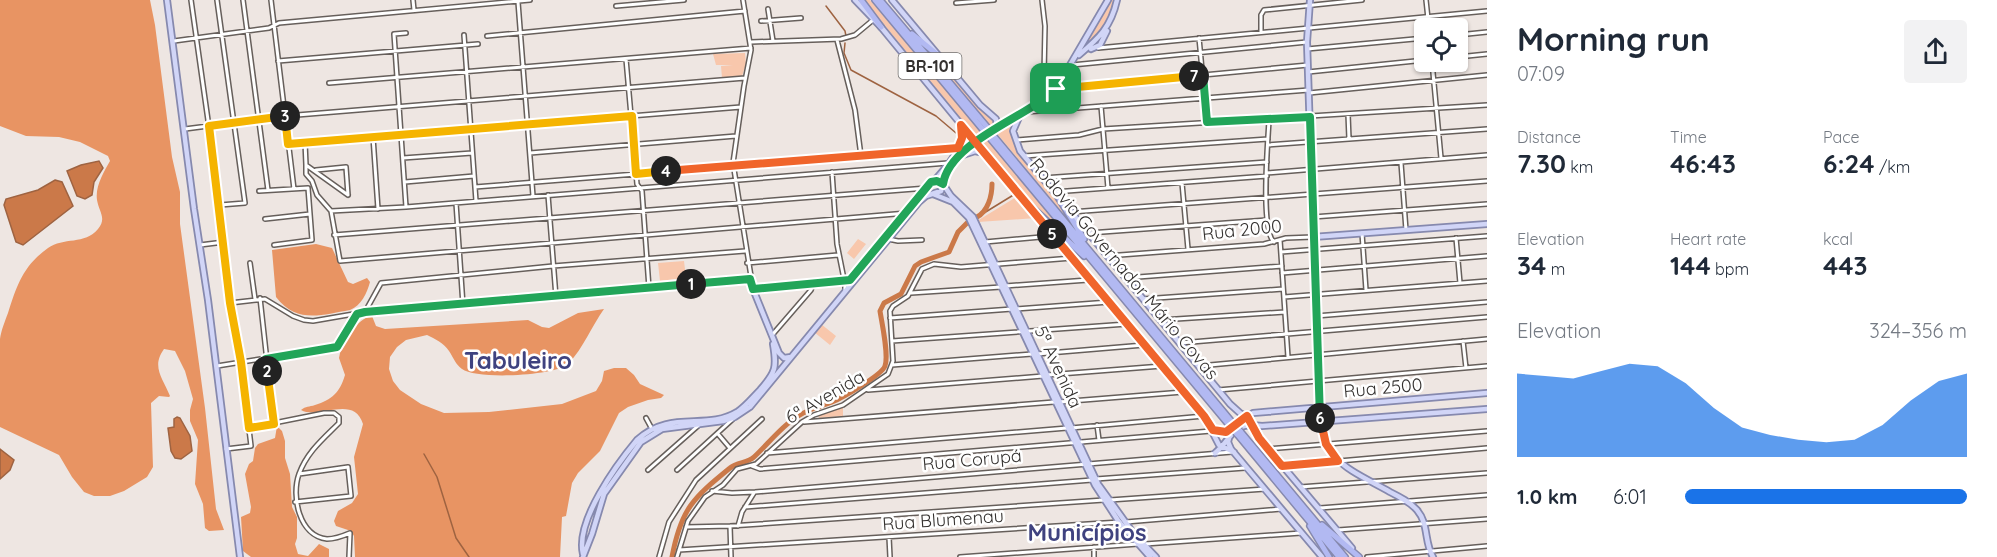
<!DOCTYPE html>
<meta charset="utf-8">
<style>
:root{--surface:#fff;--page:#f2f2f3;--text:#1f2937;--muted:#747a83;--accent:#1a73e8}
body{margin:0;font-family:Quicksand,sans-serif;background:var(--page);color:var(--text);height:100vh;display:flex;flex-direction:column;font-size:22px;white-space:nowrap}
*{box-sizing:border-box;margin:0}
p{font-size:20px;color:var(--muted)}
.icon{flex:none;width:33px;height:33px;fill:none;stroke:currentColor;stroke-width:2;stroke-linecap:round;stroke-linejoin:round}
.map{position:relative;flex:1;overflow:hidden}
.side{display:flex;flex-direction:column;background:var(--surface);width:510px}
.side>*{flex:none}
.fabs{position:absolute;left:1414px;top:18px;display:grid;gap:12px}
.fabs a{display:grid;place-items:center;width:54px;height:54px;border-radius:6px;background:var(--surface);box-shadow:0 2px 4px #0004;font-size:30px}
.pin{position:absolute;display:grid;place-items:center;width:51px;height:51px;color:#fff;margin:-26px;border-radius:12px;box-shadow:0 3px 9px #0006}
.km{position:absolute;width:30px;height:30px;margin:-15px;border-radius:50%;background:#222;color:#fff;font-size:16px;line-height:30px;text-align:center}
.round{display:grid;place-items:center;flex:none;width:63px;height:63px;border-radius:6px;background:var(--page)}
.head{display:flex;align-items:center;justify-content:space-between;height:102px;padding:0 30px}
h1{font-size:33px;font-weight:700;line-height:45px}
.metrics{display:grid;grid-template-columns:repeat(3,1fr);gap:9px;height:102px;padding:6px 30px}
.metrics div{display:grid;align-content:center}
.metrics b{font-size:26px;font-weight:700}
.metrics small{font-size:16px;font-weight:400}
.metrics p{font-size:16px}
.chart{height:168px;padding:12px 30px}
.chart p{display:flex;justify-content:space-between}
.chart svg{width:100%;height:108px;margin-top:6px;fill:var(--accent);opacity:.7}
ul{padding:0 30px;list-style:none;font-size:20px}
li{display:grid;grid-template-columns:96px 72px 1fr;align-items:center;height:45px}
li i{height:15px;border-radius:8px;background:var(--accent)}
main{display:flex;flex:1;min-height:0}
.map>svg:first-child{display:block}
</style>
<main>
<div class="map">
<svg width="1487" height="557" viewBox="0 0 1487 557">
<rect width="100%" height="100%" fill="#eee6e2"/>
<!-- green -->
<path fill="#f8c7ac" d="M864 0H870L983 133 975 139 964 126 961 119Z
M1110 0H1115C1111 16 1103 29 1093 42L1090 41 1088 38Z
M923 45 945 66 982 110 994 119V122L990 126Z
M745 53 746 64 742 76 722 78 721 66 733 65H716L713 54Z
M1011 123C1004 147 1046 182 1059 201 1066 210 1071 221 1077 230L994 130Z
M986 138 1077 247 1023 197 988 154 977 145Z
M1018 196 1036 218 978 222 977 221Z
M858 239 866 244 854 259 847 253Z
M684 261 686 278 660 281 658 263Z
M821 324 836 336 830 345 814 332Z
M843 407V416L819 418 818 415Z"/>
<!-- forest -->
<path fill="#e89463" d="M0 0H150L155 25 172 157 180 192V224L205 408 216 509 224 530 209 531 205 528 203 504 195 484 198 440 190 421V410L193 399 185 371 175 351 164 349C151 367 163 378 170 396L169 397 159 396 151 403 153 467 147 477 124 491 110 496H94L84 492 72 477 59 455 0 427C0 398 0 368 0 339 1 331 5 321 8 313 17 285 23 266 48 248 63 237 85 245 98 229 107 218 99 212 97 200 95 186 104 172 110 161L108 156 80 142 59 137 26 136 0 126Z
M316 244 332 248 348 282 353 284 367 278 370 282C367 293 361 306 350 310 321 315 297 324 276 297L272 250Z
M604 309C592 326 583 348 569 363 558 376 476 380 462 369 456 365 453 357 449 351 444 343 435 339 427 335L406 340 397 347 390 357 389 369 393 381 400 390 421 404 444 413 489 412 562 404 596 391 602 381 604 371 614 368H626L634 375 640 384 664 395 661 398 648 400 628 407 619 413 600 451 578 473 572 483 566 516 562 517 560 557H355L354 536 351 531 336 526 334 521 338 511 352 503 358 494 354 457 363 424C354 394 319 420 301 410 306 406 309 407 315 405 332 400 340 392 345 375L339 358 340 353C347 338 356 319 372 316L376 326 385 329 528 320 542 327 549 328 578 313Z
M277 426 282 431 285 441V458L290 474 292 507 297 517V538L295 544 298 554 308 556 319 544 329 549V557H251L243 551 241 517 250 513 251 507 245 474 249 464 253 461 255 448 258 444 275 438Z"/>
<!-- water -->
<path fill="#cb7949" stroke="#9e6341" stroke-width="1.5" d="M99 161 103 168 94 182 92 195 85 199 77 196 67 171 81 165Z
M55 180 62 182 73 206 23 245 16 242 4 205 6 199 38 190Z
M177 417 180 418 190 436 192 451 181 459 175 458 171 451 168 428 174 427V419Z
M0 449 14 460 10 470 0 479Z"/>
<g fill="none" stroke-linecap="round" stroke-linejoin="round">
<!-- stream -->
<path stroke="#9e6341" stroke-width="1.5" d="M826 6 845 31 846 36
M845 43 844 53 851 70 936 116 956 133
M984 213 1015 194
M424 454 437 477 456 538 469 557"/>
<!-- river -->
<path stroke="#cb7949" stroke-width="5" d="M977 217C988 211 992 196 992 184
M672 557C681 509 693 498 730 468 737 462 748 463 754 457 772 440 787 419 810 410 817 407 825 405 832 402 842 398 882 375 885 366 889 355 882 324 880 311L884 303 901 294 915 266 921 262 949 252 958 232 967 223"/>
<defs>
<path id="minor" d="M191 0 221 212 230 303 241 362 251 446 226 449
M217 0 245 203 220 205
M243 0 268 190
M271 0 294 189
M413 0 414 10
M743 0 751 50 744 86 733 163 753 289
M1042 0 1045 26 1044 74 1064 77
M1426 0 1429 28
M518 2 533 196
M956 3 994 0
M616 6 684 0
M768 9 773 41
M761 21 801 18
M1261 32V15L1264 10 1362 0
M406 33 394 34 406 207
M464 35 476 201
M1458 35 1487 32
M487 36 745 11
M1199 38 1207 122
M837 40 855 110 861 156
M174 41 269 28 279 23 530 0
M751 42 841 39 855 35 873 20
M1098 48 1487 11
M1307 49 1425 38
M1458 57 1487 54
M626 59 637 184 642 191 649 288
M278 61 478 44
M1432 62 1441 158
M1072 65 1307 42
M1308 72 1425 60
M329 83 751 48
M1056 89 1308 65
M1309 93 1487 75
M1101 106 1108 188
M1026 112 1309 90
M1348 114 1349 139
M1269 120C1268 141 1260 230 1274 242
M185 129 285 116 745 78
M373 137 378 209
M1017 140 1079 135 1103 129 1487 105
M305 142 306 165 348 195
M288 144 741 107
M1268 145 1487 129
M530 153 736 136
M1024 156 1268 139
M403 158 472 153
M1401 163 1406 230
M306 165V174L312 181 317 195 331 211 406 207 948 163
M316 170 346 167 348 195
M832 172 837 244 845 284V291
M1267 173 1487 155
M1043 178 1267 162
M405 182 474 176
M1182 183 1188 249
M475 187 958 148
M259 191 308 188 312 240 274 245
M1054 192 1267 176
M548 195 556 297
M456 203 463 305
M331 211 340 261 907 213
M1071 212 1487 181
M1313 217 1487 204
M265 219 310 214
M1089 233 1267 220
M1362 233 1366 290
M334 235 927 188
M1456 238 1460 283
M888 239 898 241 922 240
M1280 240 1288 357
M985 242 1052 236
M200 245 224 242
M1281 252 1487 236
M1107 256 1264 244 1286 238 1313 237
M250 263 255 299
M747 263 838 255
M1282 273 1487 256
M1125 278 1282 266
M1005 286 1088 280
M911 293 1001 287
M1284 297 1487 281
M260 298 274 424
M1143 299 1283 289
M230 303 265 299 293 316 304 320 313 321 365 312 750 279
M1016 309 1109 302
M365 312 381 283 553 266 745 251
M1316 316 1487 302
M890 318 1012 309
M1161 320 1285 312
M773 334 811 290 813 284
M892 341 1127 324
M1463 341 1466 368
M1180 343 1487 317
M1037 354 1144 345
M892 365 1032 354
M217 366 337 347 357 314
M1199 366 1487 339
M1047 375 1162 366
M868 390 1043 376
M1218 390 1487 366
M1059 402 1183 392
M646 418 652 429
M804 422 1054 402
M1097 425 1099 440
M249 428 324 413H334L339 417V423C323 439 307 452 299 474 291 496 299 536 327 539 335 539 343 536 350 533L349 557
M1071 428 1204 416
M718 434 729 447
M1268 449 1487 431
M767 453 1067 428
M752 466 760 469 1211 431
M1282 466 1487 448
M648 470 699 425
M677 470 734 418
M1096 479 1245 468
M1300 487 1487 473
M712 491 732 493 755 492 1232 452
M1110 500 1265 489
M295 502 351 496 348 467 299 474
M745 507 1092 480
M1320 508 1487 495
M1126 522 1281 509
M730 526 731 557
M738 526 742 512 754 493
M686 527 730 526 1104 500
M1338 530 1487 519
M889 537 890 557
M1145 544 1301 533
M1094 547V557
M679 550 1120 522
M659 557 669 522 696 480 762 419
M677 557 688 521 705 497 723 485 737 469 756 464 802 422 814 415 843 405 888 374 893 361 890 311 893 306 908 296 922 269 934 264 961 267 1072 258
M960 557 1138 544
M1367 557 1487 546"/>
<path id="major" d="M167 0 194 209 208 300 240 557
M855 0 881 27 1024 201
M892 0 980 105 996 119 997 127
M1310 0 1307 42 1319 407C1324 463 1345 467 1390 492 1400 497 1410 502 1417 510 1429 524 1424 542 1433 557
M1091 49 1100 45 1107 31
M1079 55C1099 38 1111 27 1117 0
M1020 115 1013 131 1020 151 1059 198
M963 155 975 151 984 153
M943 184 951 196 973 217 1098 484 1134 534 1156 557
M933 194 953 202 969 218 1095 485 1119 522 1150 557
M918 199C934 179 967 153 961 126
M1066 206 1230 404 1240 413 1249 418 1259 438 1352 548
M1031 210 1204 416 1219 445 1234 452
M1313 237 1487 224
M791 357 784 358 779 353 753 289 848 280 854 277
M1213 431 1226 432 1253 413 1487 393
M1229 438 1228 442 1231 449 1322 557
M1215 453C1235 436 1230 422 1262 426L1487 409
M583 554C575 521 617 464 637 440 670 409 706 431 737 412 746 406 753 397 760 390 776 372 777 367 773 344
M583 557 592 534 604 494 641 442 662 429 723 421 735 417 750 407 919 202 926 196 941 191C944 184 943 176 948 169 974 130 1025 121 1056 89L1108 0"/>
<path id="highway" d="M861 0 881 27
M875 0 984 131
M880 0 988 128
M912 34 939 56
M992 134 1232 422
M989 137 1229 425
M1058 197 1084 239
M1022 198 1084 256
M1240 431 1345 557
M1237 434 1339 557
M1322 525 1359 557
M1310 526 1329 557"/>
</defs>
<!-- minor casing -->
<use href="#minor" stroke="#665f5b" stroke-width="6"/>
<!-- major casing -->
<use href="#major" stroke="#8689ae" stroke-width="8"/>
<!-- highway casing -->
<use href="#highway" stroke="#8689ae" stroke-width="8"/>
<!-- minor -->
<use href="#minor" stroke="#fff" stroke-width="3"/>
<!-- major -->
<use href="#major" stroke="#d1d5f7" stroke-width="4.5"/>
<!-- highway -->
<use href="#highway" stroke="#b2b9f2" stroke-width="5"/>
<defs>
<path id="highway-bridge" d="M988 128 992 134
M984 131 989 137
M1232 422 1240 431
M1229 425 1237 434"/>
</defs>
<!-- highway-bridge casing -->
<use href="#highway-bridge" stroke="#8689ae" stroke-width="8" stroke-linecap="butt"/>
<!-- highway-bridge -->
<use href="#highway-bridge" stroke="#b2b9f2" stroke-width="5"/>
</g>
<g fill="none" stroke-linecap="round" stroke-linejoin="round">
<defs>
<path id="split-1" d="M691 284 750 279 753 289 850 280 931 182 937 181 943 184C950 141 1028 117 1056 89"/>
<path id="split-2" d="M267 371 266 359 337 347 357 314 365 312 691 284"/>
<path id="split-3" d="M267 371 274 424 249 428 241 362 230 303 209 126 285 116"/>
<path id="split-4" d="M285 116 288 144 632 116 636 174 666 171"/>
<path id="split-5" d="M666 171 958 148 962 138 961 125 1052 234"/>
<path id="split-6" d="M1052 234 1204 416 1213 430 1226 432 1247 416 1259 438 1282 466 1338 461 1326 444 1320 418"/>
<path id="split-7" d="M1194 76 1203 75 1207 122 1310 117 1320 418"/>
<path id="split-8" d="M1056 89 1194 76"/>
</defs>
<!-- split-1 casing -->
<use href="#split-1" stroke="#fff" stroke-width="12"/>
<!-- split-2 casing -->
<use href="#split-2" stroke="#fff" stroke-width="12"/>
<!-- split-3 casing -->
<use href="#split-3" stroke="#fff" stroke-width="12"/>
<!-- split-4 casing -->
<use href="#split-4" stroke="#fff" stroke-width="12"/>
<!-- split-5 casing -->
<use href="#split-5" stroke="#fff" stroke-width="12"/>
<!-- split-6 casing -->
<use href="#split-6" stroke="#fff" stroke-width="12"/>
<!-- split-7 casing -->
<use href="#split-7" stroke="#fff" stroke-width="12"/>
<!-- split-8 casing -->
<use href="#split-8" stroke="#fff" stroke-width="12"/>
<!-- split-1 -->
<use href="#split-1" stroke="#22a559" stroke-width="8"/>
<!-- split-2 -->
<use href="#split-2" stroke="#22a559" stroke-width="8"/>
<!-- split-3 -->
<use href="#split-3" stroke="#f5b400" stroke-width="8"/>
<!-- split-4 -->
<use href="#split-4" stroke="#f5b400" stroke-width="8"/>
<!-- split-5 -->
<use href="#split-5" stroke="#f0652b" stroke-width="8"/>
<!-- split-6 -->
<use href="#split-6" stroke="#f0652b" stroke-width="8"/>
<!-- split-7 -->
<use href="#split-7" stroke="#22a559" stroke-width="8"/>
<!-- split-8 -->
<use href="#split-8" stroke="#f5b400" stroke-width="8"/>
</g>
<g text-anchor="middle" stroke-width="5" stroke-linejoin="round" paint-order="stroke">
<!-- shield labels -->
<rect fill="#fff" stroke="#716f6d" stroke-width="1.5" x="898.5" y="53" width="63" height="26" rx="4.5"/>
<g font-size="16" font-weight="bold" fill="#34312f">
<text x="930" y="72">BR-101</text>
</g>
<!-- street labels -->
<g font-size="18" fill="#34312f" stroke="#fff">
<text transform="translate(1242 230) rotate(-6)" y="6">Rua 2000</text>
<text transform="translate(1124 269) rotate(50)" y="6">Rodovia Governador Mário Covas</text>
<text transform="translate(1058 367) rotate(65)" y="6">5ª Avenida</text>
<text transform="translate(1383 388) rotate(-5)" y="6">Rua 2500</text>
<text transform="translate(825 397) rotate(-30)" y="6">6ª Avenida</text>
<text transform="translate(972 460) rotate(-5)" y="6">Rua Corupá</text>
<text transform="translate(943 520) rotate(-4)" y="6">Rua Blumenau</text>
</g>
<!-- district labels -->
<g font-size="24" font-weight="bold" fill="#3f427f" stroke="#fff">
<text x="518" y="369">Tabuleiro</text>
<text x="1087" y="541">Municípios</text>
</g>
</g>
</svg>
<div class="fabs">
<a><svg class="icon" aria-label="locate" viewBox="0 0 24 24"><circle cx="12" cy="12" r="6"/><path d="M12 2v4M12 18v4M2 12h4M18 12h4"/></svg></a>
</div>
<div class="pin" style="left:1056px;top:89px;background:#1e9e55"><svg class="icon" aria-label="arrive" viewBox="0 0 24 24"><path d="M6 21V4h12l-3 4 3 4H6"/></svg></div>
<b class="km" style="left:691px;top:284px">1</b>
<b class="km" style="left:267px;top:371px">2</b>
<b class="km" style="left:285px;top:116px">3</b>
<b class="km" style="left:666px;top:171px">4</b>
<b class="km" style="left:1052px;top:234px">5</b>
<b class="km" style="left:1320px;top:418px">6</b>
<b class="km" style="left:1194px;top:76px">7</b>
</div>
<section class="side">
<div class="head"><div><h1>Morning run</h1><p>07:09</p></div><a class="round"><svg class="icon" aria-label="share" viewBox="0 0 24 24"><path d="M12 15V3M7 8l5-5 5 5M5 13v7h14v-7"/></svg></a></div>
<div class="metrics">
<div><p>Distance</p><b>7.30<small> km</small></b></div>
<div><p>Time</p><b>46:43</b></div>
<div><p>Pace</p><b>6:24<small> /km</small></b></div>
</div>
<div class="metrics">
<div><p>Elevation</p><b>34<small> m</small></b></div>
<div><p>Heart rate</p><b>144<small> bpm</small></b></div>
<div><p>kcal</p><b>443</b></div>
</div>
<div class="chart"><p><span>Elevation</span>324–356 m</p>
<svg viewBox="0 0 160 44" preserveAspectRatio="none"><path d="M0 44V10L10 11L20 12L30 9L40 6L50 7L60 14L70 24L80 32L90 35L100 37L110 38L120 37L130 31L140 21L150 13L160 10V44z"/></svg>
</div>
<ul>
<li><b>1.0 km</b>6:01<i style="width:100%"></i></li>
</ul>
</section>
</main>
